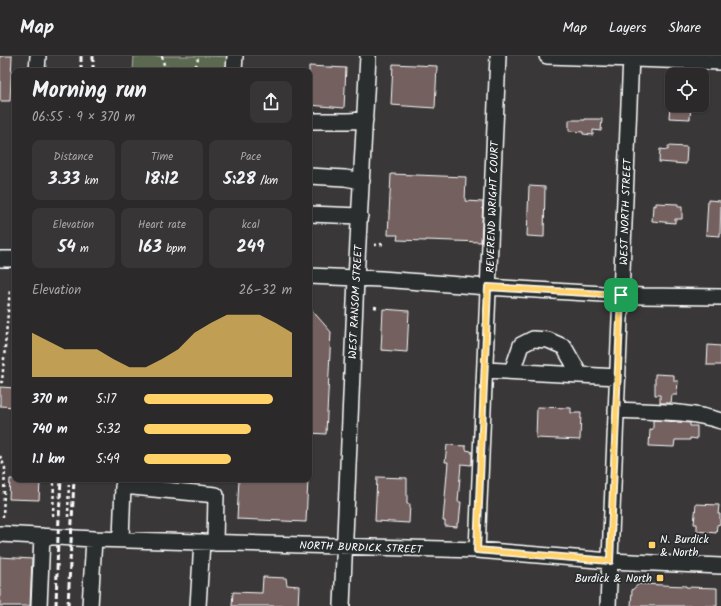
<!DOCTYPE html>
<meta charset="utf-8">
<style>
:root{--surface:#2b292a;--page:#373536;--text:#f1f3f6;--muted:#a6a6a8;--line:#474547;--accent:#ffd166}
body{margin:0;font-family:Kalam,sans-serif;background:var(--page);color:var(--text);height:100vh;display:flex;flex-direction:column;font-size:15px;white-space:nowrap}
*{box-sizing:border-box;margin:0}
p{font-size:13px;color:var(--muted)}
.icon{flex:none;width:22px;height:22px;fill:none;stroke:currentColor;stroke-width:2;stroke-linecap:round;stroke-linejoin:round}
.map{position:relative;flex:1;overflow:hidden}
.sheet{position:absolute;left:12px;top:12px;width:300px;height:414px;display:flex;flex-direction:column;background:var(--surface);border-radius:8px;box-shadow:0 1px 3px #0004,0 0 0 1px var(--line)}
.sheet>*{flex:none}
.tools{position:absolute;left:665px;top:12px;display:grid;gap:8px}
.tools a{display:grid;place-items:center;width:44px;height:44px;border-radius:8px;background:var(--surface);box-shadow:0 1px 3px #0004,0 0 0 1px var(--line);font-size:20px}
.pin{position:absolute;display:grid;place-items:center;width:34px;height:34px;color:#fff;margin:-17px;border-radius:8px;box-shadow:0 2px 6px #0006}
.round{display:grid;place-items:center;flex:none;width:42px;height:42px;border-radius:8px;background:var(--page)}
.overview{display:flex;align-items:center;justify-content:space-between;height:68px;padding:0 20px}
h1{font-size:22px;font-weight:600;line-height:30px}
.stats{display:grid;grid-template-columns:repeat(3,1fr);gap:6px;height:68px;padding:4px 20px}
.stats div{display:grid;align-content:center;border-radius:8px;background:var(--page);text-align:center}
.stats b{font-size:17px;font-weight:600}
.stats small{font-size:11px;font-weight:400}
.stats p{font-size:11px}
.chart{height:112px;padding:8px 20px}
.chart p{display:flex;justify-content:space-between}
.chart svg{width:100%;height:72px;margin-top:4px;fill:var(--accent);opacity:.7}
ul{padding:0 20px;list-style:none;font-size:13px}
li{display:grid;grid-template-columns:64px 48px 1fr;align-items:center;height:30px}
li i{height:10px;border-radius:5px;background:var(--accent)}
header{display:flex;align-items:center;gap:24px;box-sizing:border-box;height:56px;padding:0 20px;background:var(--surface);border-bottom:1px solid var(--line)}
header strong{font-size:19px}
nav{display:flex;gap:22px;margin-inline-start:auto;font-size:14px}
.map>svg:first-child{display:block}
</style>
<header>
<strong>Map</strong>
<nav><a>Map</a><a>Layers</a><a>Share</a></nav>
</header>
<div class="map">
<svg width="721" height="550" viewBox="0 0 721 550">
<rect width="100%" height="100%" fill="#393738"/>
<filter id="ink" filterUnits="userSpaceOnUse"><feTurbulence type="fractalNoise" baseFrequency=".025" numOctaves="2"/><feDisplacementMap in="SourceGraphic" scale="8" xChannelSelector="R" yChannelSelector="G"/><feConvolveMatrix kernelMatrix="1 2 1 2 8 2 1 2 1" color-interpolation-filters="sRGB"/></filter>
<g filter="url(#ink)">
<!-- green -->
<path fill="#5b6951" stroke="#adb4a8" d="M134 0H202L235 1 234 15H133Z"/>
<!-- building -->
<path fill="#73605e" stroke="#fff" d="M0 0H12L10 45H0Z
M393 8 437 10 435 52 391 49Z
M309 10 346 12 344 52 309 49Z
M670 49H691L690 63 669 62Z
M585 63H602L601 75 593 74V79L583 78V76L569 75V64H585Z
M668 90 687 91 686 108 659 106 660 93 668 94Z
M391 118 466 121 465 145 483 146 481 186 426 184V185L397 184 398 179H388Z
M529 130 545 131 544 181 527 180Z
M708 144 721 145 720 180 706 179Z
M656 147 678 148V151H682V163H675V167L652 165 653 149 656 150Z
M309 251 331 276 326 378 309 377Z
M383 253 409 255 407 296 381 294Z
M708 289 721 290V309H707Z
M655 318 674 319V325H678L677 339H672L671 347H660V339H655Z
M0 331 15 332V351L0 350Z
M537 351 571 352V357H581L580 384 536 382Z
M653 364 690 367V370H697V383L690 382V384H675L674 391 649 390 650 374 653 373Z
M447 389 466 390V394L471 395V396H472V408H471V409L461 408 458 446H461L459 467H457V471L445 470V465H443L448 406H445Z
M377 421 407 422V448H410L409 467 375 465Z
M10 423H32V426H40L39 444 9 443Z
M239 423H308L306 466 237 463Z
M696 448 719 449 718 458H720V468L717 469 716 477 697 475V468H694Z
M0 501 32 503 30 550H0Z
M263 521 286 522 287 529 299 530 298 550H232L233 536 262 537Z
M639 528 686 530V531L717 532V550H631L632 534Z"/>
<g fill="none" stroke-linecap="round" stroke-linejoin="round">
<defs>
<path id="minor" d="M547 0 721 6
M37 15 38 0
M234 15 235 0
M309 65H348L365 64
M309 120 345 122 362 125
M309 158 360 160
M0 203H15
M309 220 381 223 488 231 603 238 643 240 721 241
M485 314 618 321
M512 315 521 289 533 283 548 284 564 291 580 319
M616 354C651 356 687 354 721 365
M0 478 94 483 477 494 610 505 721 510
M121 483 123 430 216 439 215 487
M477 494 498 0
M39 550 42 480
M90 550 94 483
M198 550 202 486
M342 550 356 223 368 0
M608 550 631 0"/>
</defs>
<!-- minor casing -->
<use href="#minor" stroke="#fff" stroke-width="18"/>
<!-- path -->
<path stroke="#fff" stroke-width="2.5" stroke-dasharray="3 3" stroke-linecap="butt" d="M162 0 164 9 170 15
M191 15C196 11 198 7 198 0
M374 189 383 188
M374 251 380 252
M0 326H2L10 233
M0 400 5 412 3 461
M53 460 54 423
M68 461 69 423"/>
<!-- minor -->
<use href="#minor" stroke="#2a2d2e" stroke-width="15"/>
<!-- rail -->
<path stroke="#fff" stroke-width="3" stroke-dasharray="6 3" stroke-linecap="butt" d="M81 15V0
M93 15V0
M56 550 58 481 61 423
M68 550 74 423"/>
</g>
</g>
<g fill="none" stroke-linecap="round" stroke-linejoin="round" filter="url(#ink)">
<defs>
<path id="route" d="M488 231 621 239 610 505 477 494Z"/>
</defs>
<!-- route casing -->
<use href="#route" stroke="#fff" stroke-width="8"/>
<!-- route -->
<use href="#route" stroke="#ffd166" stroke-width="5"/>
</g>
<!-- markers -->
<g fill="#ffd166" stroke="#2a2d2e" stroke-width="1.5">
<rect x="648" y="485" width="8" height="8" rx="2"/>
<rect x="656" y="518" width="8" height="8" rx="2"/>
</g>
<g text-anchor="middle" stroke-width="3.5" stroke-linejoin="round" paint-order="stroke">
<!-- street labels -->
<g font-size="11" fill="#fff" stroke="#2a2d2e">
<text transform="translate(492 151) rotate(-88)" y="4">REVEREND WRIGHT COURT</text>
<text transform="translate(625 156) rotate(-88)" y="4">WEST NORTH STREET</text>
<text transform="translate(355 246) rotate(-87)" y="4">WEST RANSOM STREET</text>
<text transform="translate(361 491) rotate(2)" y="4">NORTH BURDICK STREET</text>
</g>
<!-- poi labels -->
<g font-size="11" fill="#fff" stroke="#2a2d2e" text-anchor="start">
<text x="660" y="487">N. Burdick<tspan x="660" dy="13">&amp; North</tspan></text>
<text x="652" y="526" text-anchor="end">Burdick &amp; North</text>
</g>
</g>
</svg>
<div class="tools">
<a><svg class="icon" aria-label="locate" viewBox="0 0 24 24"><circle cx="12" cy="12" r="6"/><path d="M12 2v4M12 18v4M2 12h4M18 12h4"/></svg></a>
</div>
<div class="pin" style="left:621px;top:239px;background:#1e9e55"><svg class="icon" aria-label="arrive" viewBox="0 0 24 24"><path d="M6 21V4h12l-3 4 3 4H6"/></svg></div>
<section class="sheet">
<div class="overview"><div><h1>Morning run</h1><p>06:55 · 9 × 370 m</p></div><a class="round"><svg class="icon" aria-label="share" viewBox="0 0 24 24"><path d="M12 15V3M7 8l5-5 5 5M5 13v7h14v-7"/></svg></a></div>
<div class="stats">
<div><p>Distance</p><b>3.33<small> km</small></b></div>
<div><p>Time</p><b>18:12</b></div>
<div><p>Pace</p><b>5:28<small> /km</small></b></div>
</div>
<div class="stats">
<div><p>Elevation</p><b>54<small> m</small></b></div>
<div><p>Heart rate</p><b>163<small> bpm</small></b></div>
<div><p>kcal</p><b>249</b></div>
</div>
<div class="chart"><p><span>Elevation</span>26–32 m</p>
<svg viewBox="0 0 160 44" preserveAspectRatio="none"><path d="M0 44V17L10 22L20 27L30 27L40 27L50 33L60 38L70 38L80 33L90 27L100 17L110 11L120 6L130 6L140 6L150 11L160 17V44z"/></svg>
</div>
<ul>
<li><b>370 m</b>5:17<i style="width:87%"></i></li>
<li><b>740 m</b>5:32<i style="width:72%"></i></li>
<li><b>1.1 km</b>5:49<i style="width:59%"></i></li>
</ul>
</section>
</div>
